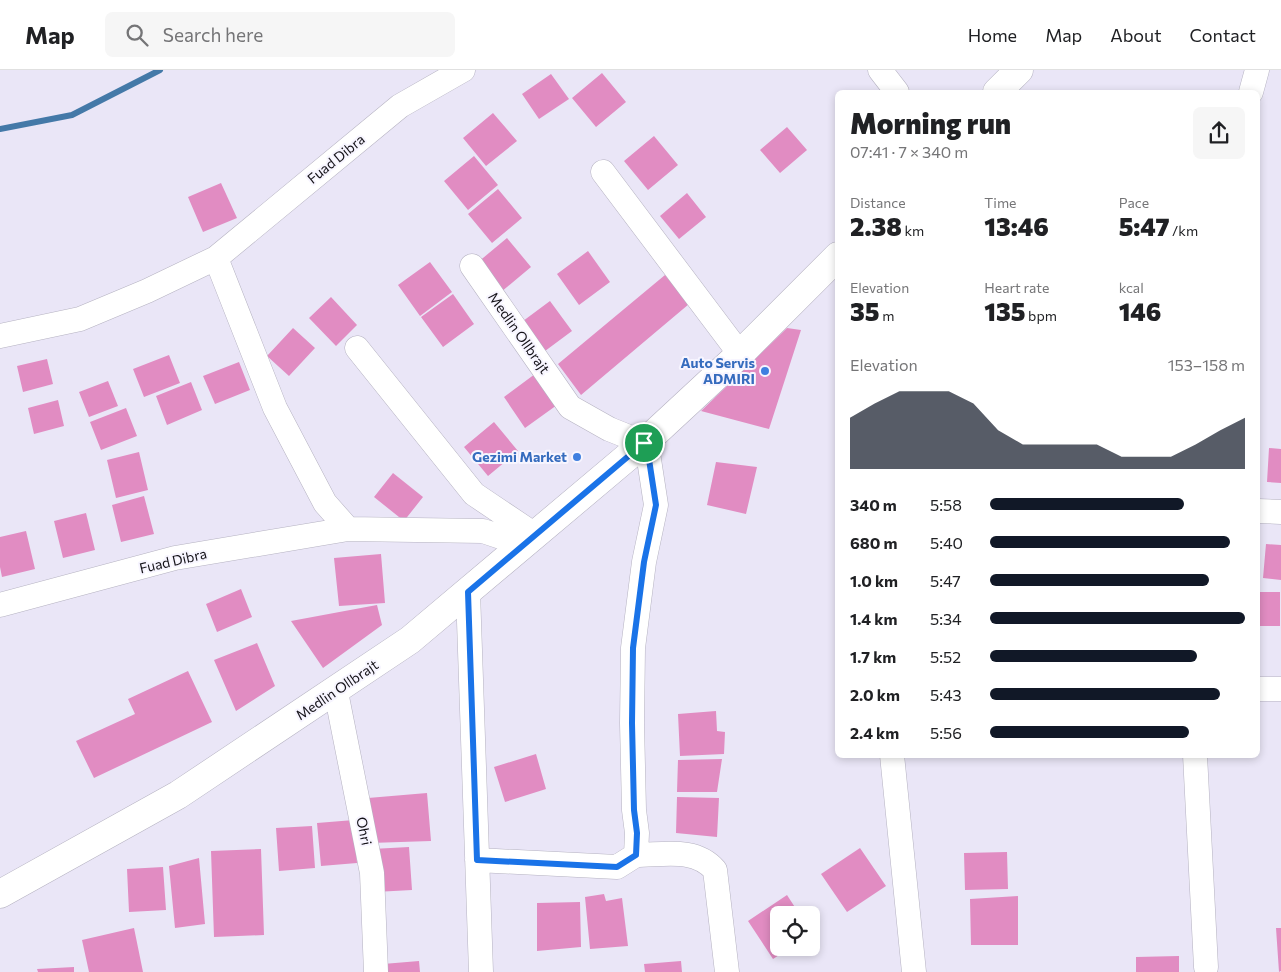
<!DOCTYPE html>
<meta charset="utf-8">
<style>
:root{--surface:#fff;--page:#f6f6f6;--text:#202124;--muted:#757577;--line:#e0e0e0;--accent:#111827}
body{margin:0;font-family:Commissioner,sans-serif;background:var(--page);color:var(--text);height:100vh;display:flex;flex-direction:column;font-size:19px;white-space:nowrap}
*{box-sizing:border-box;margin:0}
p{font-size:16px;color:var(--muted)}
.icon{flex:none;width:28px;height:28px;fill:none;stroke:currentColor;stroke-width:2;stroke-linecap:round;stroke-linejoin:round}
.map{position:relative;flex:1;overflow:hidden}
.sheet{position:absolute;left:835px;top:20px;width:425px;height:668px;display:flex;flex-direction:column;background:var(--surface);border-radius:8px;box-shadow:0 2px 8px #0003}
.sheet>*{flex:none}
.controls{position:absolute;left:770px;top:836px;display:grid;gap:10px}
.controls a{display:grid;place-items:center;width:50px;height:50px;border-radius:8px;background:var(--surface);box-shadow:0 2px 8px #0003;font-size:25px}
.pin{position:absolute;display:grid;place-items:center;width:42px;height:42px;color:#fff;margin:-21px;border:2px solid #fff;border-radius:50%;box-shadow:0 1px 5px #0007}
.round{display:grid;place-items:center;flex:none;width:52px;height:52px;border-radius:8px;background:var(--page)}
.summary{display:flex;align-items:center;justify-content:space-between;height:85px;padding:0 15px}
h1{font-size:28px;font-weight:800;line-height:38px}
.metrics{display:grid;grid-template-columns:repeat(3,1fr);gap:8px;height:85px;padding:5px 15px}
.metrics div{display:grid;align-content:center}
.metrics b{font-size:25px;font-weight:800}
.metrics small{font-size:14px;font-weight:400}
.metrics p{font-size:14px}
.chart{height:140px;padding:10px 15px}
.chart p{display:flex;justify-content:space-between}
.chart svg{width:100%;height:90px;margin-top:5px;fill:var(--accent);opacity:.7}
ul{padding:0 15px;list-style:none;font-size:16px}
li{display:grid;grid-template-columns:80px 60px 1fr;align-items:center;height:38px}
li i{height:12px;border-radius:6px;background:var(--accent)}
header{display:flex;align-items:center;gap:30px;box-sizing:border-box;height:70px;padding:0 25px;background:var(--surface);border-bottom:1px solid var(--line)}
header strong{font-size:24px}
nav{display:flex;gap:28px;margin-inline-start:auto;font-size:18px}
.search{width:350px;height:45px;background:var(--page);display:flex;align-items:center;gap:12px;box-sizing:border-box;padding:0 18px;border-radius:8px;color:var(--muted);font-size:19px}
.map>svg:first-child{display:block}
</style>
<header>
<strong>Map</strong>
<div class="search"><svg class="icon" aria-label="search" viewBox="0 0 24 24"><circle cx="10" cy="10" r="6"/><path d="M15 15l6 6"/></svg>Search here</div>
<nav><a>Home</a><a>Map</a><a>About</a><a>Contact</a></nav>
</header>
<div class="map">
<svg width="1281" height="902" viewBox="0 0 1281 902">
<rect width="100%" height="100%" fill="#eae6f7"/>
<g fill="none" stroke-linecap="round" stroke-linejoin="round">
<!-- stream -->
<path stroke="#4479a8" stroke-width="6" d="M0 59 72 45 160 0"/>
</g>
<!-- building -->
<path fill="#e18cc2" d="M602 3 626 32 596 57 572 28Z
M551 4 569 29 539 49 522 24Z
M493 43 517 71 486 96 463 68Z
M787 57 807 80 780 103 760 80Z
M654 66 678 95 648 120 624 91Z
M474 86 498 115 468 140 444 111Z
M221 113 237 148 203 162 188 127Z
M498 119 522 148 492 173 468 144Z
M687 123 706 147 679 169 660 146Z
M507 168 531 197 501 222 477 193Z
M588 181 610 212 579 235 557 204Z
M430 192 452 222 420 246 398 215Z
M665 205 689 234 581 325 558 294Z
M453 224 474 254 443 277 421 247Z
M331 227 357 255 336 276 309 248Z
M550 231 572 261 541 284 519 254Z
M293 258 315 278 289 306 267 286Z
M787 258 801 260 769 359 701 341Z
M169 285 180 313 144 327 133 299Z
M47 289 53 314 23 322 17 296Z
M239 292 250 320 215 334 203 306Z
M535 304 557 335 525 358 504 327Z
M108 311 118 336 89 347 79 322Z
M191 312 202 340 167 355 156 326Z
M58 330 64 356 34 364 28 338Z
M126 338 137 366 101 380 90 352Z
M494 352 518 381 488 406 464 377Z
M1269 378 1281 379V413L1267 412Z
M139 382 148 420 116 428 107 390Z
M716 392 757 397 746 444 707 435Z
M393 403 423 427 404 451 374 427Z
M144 426 154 464 121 472 112 435Z
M86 443 95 480 63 488 54 451Z
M26 461 35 499 2 507 0 497V467Z
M1266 474 1281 475V510L1263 508Z
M381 484 385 533 339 536 334 488Z
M241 519 252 547 217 562 206 534Z
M1258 522H1280V556H1258Z
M377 535 382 555 323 598 291 551Z
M257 573 275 616 236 641 214 590Z
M188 601 212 652 94 708 76 671 135 644 128 629Z
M716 641 717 661 725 662 724 684 680 686 678 644Z
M536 684 546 719 505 732 494 697Z
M722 689 717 722H677L678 690Z
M427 723 431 771 370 773 368 728Z
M677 727 719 728 717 767 676 763Z
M354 750 357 793 321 796 317 753Z
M312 756 315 798 279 801 276 758Z
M409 777 412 820 375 822 372 779Z
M860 778 886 816 847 842 821 804Z
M261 779 264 865 214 867 211 781Z
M1007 782 1008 819 965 820 964 783Z
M199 788 205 854 175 858 169 796Z
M163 797 166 840 129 842 127 799Z
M604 824 606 831 622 828 628 876 590 879 585 827Z
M787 825 800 845H779V878H790L773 889 748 851Z
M1018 826V875H971L970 829Z
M580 832 581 877 537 881V833Z
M134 858 143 902H89L82 870Z
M1276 858H1281V901L1279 902Z
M1179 886V902H1136V887Z
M419 891 420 902H384L383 894Z
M681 891 682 902H645L644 894Z
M74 897V902H38L37 899Z"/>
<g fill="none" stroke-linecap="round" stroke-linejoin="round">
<defs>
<path id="minor" d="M463 0 400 36 216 188 275 338 325 433 348 459 483 461 525 475
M880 0 897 22
M1251 22 1257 0
M603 102 740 284
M472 196 570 337 609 359 644 373 648 383 656 435 644 492 633 578 632 653 634 740 637 763 636 785 617 797 477 790
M0 266 80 249 147 221 216 188
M357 278 474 424 535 465
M1258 441 1281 442
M468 522 481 902
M0 535 175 488 348 459
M1258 619H1281
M336 622 372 803 376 902
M892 685 914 902
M1195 685 1206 897
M636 785C664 785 695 777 715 800L727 902"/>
<path id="primary" d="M997 22 1019 0
M0 824 178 725 410 570 644 373 740 284 838 186"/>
</defs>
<!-- minor casing -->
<use href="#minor" stroke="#b5b2c1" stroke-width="25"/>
<!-- primary casing -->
<use href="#primary" stroke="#b5b2c1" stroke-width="29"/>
<!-- minor -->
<use href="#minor" stroke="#fff" stroke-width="24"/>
<!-- primary -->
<use href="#primary" stroke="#fff" stroke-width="28"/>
</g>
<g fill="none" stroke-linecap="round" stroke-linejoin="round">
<defs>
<path id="route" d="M644 373 648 383 656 435 644 492 633 578 632 653 634 740 637 763 636 785 617 797 477 790 468 522Z"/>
</defs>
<!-- route casing -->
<use href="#route" stroke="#fff" stroke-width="10"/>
<!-- route -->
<use href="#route" stroke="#1a73e8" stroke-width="6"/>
</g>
<!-- markers -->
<g fill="#3f7fe0" stroke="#f7f5ff" stroke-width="2">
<circle cx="765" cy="301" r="5"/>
<circle cx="577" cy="387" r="5"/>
</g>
<g text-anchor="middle" stroke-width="4" stroke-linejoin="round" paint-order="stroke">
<!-- street labels -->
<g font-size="14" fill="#141218" stroke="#f7f5ff">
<text transform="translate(336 89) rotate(-39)" y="5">Fuad Dibra</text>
<text transform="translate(519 263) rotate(55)" y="5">Medlin Ollbrajt</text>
<text transform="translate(173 491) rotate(-13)" y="5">Fuad Dibra</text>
<text transform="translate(337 620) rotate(-34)" y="5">Medlin Ollbrajt</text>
<text transform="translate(364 761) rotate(79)" y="5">Ohri</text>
</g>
<!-- shop labels -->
<g font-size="14" font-weight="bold" fill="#366cbe" stroke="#f7f5ff" text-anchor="end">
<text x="755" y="298">Auto Servis<tspan x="755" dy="16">ADMIRI</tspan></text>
<text x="567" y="392">Gezimi Market</text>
</g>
</g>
</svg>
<div class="controls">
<a><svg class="icon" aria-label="locate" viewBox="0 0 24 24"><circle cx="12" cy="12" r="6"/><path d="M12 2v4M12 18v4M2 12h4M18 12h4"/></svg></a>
</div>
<div class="pin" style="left:644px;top:373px;background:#1e9e55"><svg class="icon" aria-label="arrive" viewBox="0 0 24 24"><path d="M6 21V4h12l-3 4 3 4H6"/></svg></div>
<section class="sheet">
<div class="summary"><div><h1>Morning run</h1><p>07:41 · 7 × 340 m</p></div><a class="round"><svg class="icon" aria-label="share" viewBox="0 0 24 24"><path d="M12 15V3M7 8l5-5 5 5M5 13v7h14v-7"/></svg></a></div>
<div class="metrics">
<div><p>Distance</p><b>2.38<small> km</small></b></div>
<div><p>Time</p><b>13:46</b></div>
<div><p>Pace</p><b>5:47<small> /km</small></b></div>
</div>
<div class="metrics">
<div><p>Elevation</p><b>35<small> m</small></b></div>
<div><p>Heart rate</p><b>135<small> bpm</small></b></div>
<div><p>kcal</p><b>146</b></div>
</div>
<div class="chart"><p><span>Elevation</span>153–158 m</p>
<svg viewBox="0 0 160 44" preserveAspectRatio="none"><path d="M0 44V19L10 12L20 6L30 6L40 6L50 12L60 25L70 32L80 32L90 32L100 32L110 38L120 38L130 38L140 32L150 25L160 19V44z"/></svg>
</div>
<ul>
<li><b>340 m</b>5:58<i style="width:76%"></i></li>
<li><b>680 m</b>5:40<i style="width:94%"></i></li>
<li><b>1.0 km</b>5:47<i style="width:86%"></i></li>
<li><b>1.4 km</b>5:34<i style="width:100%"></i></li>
<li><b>1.7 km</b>5:52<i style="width:81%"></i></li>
<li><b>2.0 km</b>5:43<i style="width:90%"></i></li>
<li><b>2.4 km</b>5:56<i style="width:78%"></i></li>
</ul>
</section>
</div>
